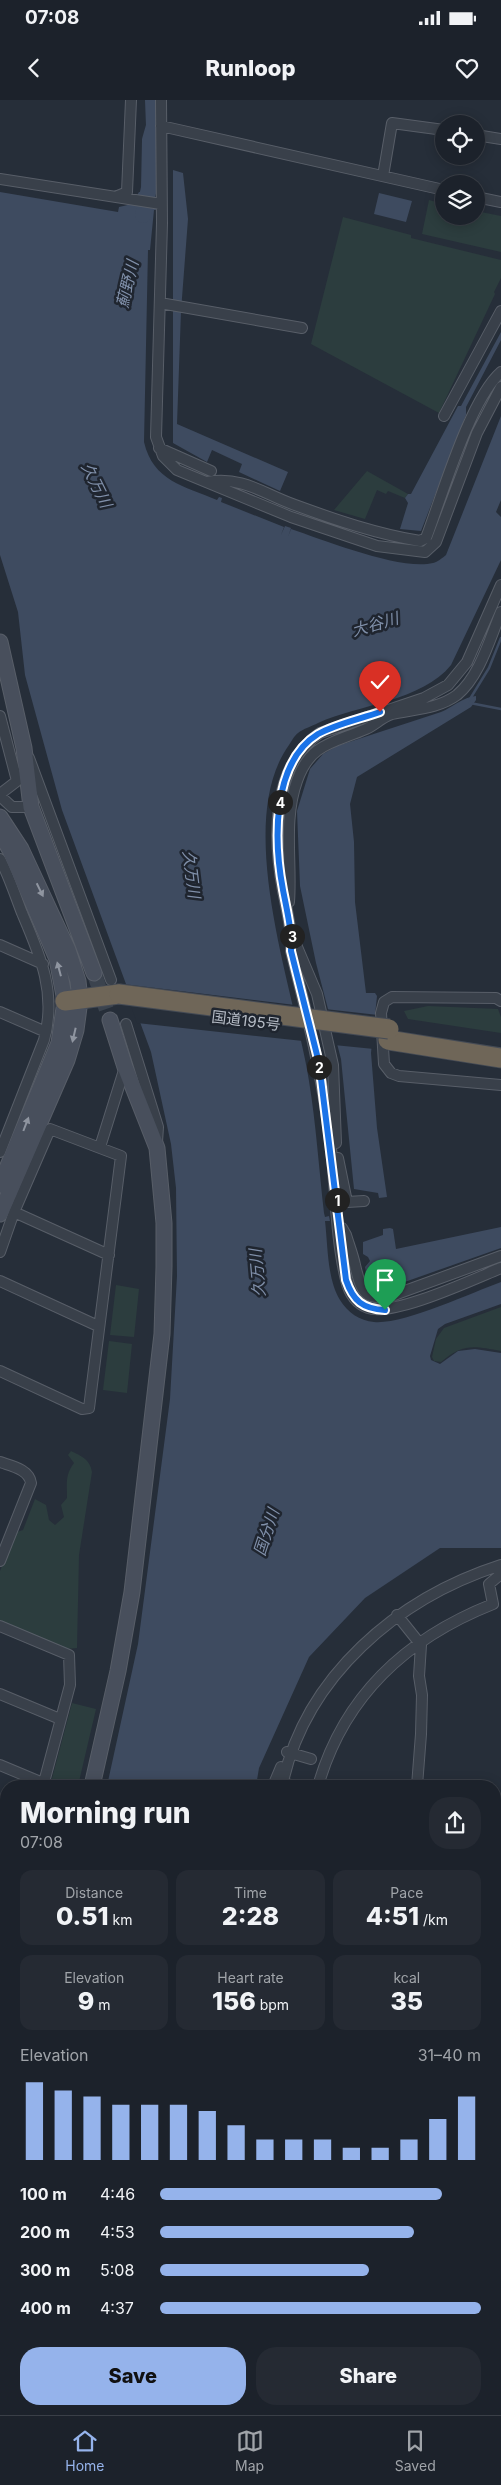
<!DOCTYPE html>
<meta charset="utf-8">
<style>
:root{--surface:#1c222b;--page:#252a33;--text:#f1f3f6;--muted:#a0a4a9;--line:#3a3f47;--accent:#95b3eb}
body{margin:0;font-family:Inter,"Noto Sans JP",sans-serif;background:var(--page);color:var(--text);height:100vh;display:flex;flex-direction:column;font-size:19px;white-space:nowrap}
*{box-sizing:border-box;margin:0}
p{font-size:16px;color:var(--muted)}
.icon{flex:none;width:28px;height:28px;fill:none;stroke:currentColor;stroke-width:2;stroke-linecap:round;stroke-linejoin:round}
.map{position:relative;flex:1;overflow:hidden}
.panel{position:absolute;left:0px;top:1680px;width:501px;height:635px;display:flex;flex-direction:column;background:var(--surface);border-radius:20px 20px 0 0;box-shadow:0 2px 12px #0003,0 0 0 1px var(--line)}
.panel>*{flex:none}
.buttons{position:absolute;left:435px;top:15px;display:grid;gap:10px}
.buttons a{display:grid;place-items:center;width:50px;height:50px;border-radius:50%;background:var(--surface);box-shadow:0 2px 12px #0003,0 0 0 1px var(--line);font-size:25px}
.pin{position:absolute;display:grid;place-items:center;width:42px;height:42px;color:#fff;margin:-51px -21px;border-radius:50% 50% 50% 0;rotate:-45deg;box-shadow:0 0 5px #0007}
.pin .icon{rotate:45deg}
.km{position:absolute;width:25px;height:25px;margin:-12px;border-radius:50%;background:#222;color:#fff;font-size:14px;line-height:25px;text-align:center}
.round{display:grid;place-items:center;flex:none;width:52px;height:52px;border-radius:20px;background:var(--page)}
.overview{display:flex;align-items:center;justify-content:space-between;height:85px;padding:0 20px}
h1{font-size:28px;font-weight:800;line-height:38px}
.metrics{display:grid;grid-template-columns:repeat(3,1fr);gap:8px;height:85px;padding:5px 20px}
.metrics div{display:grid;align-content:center;border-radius:12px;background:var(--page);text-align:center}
.metrics b{font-size:25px;font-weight:800}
.metrics small{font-size:14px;font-weight:400}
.metrics p{font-size:14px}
.chart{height:140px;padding:10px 20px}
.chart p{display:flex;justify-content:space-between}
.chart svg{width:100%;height:90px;margin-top:5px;stroke:var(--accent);stroke-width:6}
.primary-button{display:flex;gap:10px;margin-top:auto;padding:10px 20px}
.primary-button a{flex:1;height:58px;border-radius:20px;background:var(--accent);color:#111;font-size:20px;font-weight:800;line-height:58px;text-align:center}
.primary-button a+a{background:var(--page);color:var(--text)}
ul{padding:0 20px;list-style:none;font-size:16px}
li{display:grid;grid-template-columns:80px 60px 1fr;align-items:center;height:38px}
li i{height:12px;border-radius:6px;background:var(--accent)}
.status{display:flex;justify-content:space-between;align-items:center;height:35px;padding:0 25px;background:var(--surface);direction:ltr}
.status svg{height:14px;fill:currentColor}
header{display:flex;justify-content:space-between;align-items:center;height:65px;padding:0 20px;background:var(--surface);font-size:22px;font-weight:800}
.tab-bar{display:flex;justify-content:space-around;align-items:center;height:70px;border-top:1px solid var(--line);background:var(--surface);font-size:14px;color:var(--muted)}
.tab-bar a{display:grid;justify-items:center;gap:2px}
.tab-bar .on{color:var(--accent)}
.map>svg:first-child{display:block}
</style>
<div class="status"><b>07:08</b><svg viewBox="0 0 49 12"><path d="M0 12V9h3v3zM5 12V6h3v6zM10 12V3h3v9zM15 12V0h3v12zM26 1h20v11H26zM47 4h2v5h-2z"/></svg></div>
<header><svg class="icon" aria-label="back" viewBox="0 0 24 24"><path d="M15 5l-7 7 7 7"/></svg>Runloop<svg class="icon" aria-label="heart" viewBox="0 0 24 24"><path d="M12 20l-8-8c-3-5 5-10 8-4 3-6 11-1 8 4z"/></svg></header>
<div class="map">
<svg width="501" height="2315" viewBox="0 0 501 2315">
<rect width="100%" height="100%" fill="#262e39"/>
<!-- green -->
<path fill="#2c3d3e" d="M429 100 444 104V116H476V111L501 116V152L422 134Z
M343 117 411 135V138L501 160V178L494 192 495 194 439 313 311 244Z
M367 371 408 394 405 398 388 391 386 394 377 390 365 419 334 410Z
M428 906 498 909 501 917V933L408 919 404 911Z
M116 1185 139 1189 134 1237 110 1235Z
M501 1207V1251C474 1246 463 1243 441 1262L434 1261 432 1257 436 1239 444 1228Z
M109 1241 132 1244 127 1293 103 1290Z
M71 1351C81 1356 90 1359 92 1372L79 1455 77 1548 66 1549 0 1522V1471L17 1432 23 1430 35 1399 46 1405 49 1420 55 1425 64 1417 61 1405 67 1398C67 1383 65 1375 74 1363L68 1355Z
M72 1603 96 1609 78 1686H50Z"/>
<!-- water -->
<path fill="#3e4b60" d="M173 70 183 73 188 119 181 211 177 324 288 372 280 391 239 372 242 364 212 350 207 362 173 343Z
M0 92 118 112 119 107 132 104 139 92 154 94 156 110H154L150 150H148L144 342C153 381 184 386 217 400L219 397 222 398 221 402 284 427 281 435 285 426 291 428 288 437 291 429C324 440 401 471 433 463 438 462 442 458 446 455L501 316V400L496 412 501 417V460L451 565C422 601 360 604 318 623 312 626 303 629 298 633 294 636 291 642 289 645 232 724 295 892 309 981 316 1024 319 1069 324 1113L325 1117 329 1116 330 1121H325C328 1146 327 1179 340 1200 347 1212 360 1221 374 1222 402 1225 471 1193 501 1182V1204L445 1224 438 1229 430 1256 431 1260 440 1264 458 1251 475 1249 501 1253V1448H440L365 1498 309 1557 259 1668 256 1686H107L138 1544 170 1299 177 1176 176 1088 171 1044 151 952 62 710 25 575 18 512 0 455Z
M379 93 412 101 406 122 374 114Z
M501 232V240L466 307V315L421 431 400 429 408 403 405 398 408 394H411L458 306H461Z
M476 596V600L471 607 357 677 350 704 354 742 355 802 366 893H375L377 896 371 953 377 1028 387 1097 379 1098 378 1093 354 1089 341 959 316 863 300 786 297 711 310 669 323 654 337 646 441 612C453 607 463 597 476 596Z
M390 1128 393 1129 396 1149 501 1127V1148L382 1190 368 1183 365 1167 370 1161 368 1157 363 1154V1142L383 1135V1129Z
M6 2033V2309H103L99 2315H0V2053Z"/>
<!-- pier -->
<path fill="#262e39" d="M123 884 295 905 303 941 137 923Z
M325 909 378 915 374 949 334 945Z"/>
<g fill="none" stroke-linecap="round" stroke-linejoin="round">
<!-- stream -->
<path stroke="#3e4b60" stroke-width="2.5" d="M470 599 489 568 501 538
M470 603 501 609"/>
<!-- river -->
<path stroke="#3e4b60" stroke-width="16" d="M143 115 149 88 150 40 154 26 153 0"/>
<!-- secondary-tunnel -->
<path stroke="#3b434e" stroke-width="15" stroke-dasharray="15 8" stroke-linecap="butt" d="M94 873 110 920"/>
<defs>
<path id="street" d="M161 0 162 123 156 337 163 356 177 370 291 417 377 446 425 452 436 442 477 333 501 287
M161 26 444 90
M476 35 501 39
M383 76 392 23 444 30
M0 79 161 104
M115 97 127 92 131 0
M476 97 501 102
M160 203 302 228
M444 316 501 211
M159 348 211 371
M207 382C244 376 263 394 295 405 336 420 377 434 420 441L426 438C442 396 470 299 501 272
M501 485 467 562 448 585 424 598 320 633C271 666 273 738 283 791 287 811 292 830 291 851 307 914 322 975 330 1040 336 1086 335 1135 346 1180 349 1193 355 1203 368 1208 393 1217 474 1179 501 1168
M0 616 17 681 0 694
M29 658 111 880
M0 696 12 707H31
M0 759C9 776 15 795 22 813 40 855 57 893 44 940L0 1052
M289 802C292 762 283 720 297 681 310 643 334 643 366 629 375 625 382 617 392 614 414 609 438 609 457 595 480 576 490 538 501 512
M292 835 317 894 333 965 336 1043
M0 845 43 864
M501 901 496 898 392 897 384 902 381 913 384 964 391 973 399 976 501 985
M0 912 46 932
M126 924 158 1027 157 1042
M100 1047 125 967
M338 1058 347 1102 364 1101
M14 1112 109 1155
M342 1128 346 1135C349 1145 353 1155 355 1165 361 1190 364 1203 394 1195L501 1156
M0 1152 14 1112 50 1029 121 1056 89 1308 82 1309 0 1271
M0 1181 98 1226
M0 1362C11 1366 29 1369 31 1383L0 1461
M397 1515 421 1545 419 1576 422 1595 421 1634 417 1686
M0 1526 69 1555 70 1585 43 1686
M0 1594 60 1619
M287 1652 311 1659
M0 1665 43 1683
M283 1683 295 1686
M273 1686 281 1667
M282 1686C305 1576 398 1498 501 1465
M318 1686C344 1595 407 1538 493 1504L489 1484 501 1474
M0 1733 6 1735
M0 1835 6 1813
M123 2315 127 2309"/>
<path id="secondary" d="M0 542 24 648 31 707 94 873
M0 717 21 749 68 850 78 881 80 900 76 930 67 960 0 1114
M0 1085 59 943 65 901 57 859 10 750 2 736
M92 1686 118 1571 132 1492 162 1234 164 1167V1123L157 1048 125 967 110 920
M0 1887 6 1890
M0 1999 6 1979
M495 2115 501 2117"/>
<path id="highway" d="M65 901 119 894
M388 940 501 958
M495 2086 501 2072"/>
</defs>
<!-- street casing -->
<use href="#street" stroke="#585e68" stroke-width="12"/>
<!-- secondary casing -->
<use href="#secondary" stroke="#585e68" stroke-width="17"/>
<!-- highway casing -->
<use href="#highway" stroke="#454b55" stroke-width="21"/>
<!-- street -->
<use href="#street" stroke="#39404a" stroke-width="10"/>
<!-- secondary -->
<use href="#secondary" stroke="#484f5c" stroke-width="15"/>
<!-- highway -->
<use href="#highway" stroke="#6f6658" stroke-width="19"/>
<defs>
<path id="highway-bridge" d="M119 894 389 929"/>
</defs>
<!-- highway-bridge casing -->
<use href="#highway-bridge" stroke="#454b55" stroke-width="21" stroke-linecap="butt"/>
<!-- highway-bridge -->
<use href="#highway-bridge" stroke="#6f6658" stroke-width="19"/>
</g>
<!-- one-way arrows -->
<defs><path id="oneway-solid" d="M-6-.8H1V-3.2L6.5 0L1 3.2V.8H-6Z" transform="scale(1.25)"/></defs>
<g fill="#8f95a0">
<use href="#oneway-solid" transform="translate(40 790) rotate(64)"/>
<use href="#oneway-solid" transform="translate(59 869) rotate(-105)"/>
<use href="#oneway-solid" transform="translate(74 935) rotate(103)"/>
<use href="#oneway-solid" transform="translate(26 1024) rotate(-69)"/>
</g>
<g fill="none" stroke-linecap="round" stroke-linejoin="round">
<defs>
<path id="route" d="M380 612C360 619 336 624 318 634 271 663 274 743 283 790 287 811 292 830 291 851L319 963 346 1180C353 1201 363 1209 385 1210"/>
</defs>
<!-- route casing -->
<use href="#route" stroke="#fff" stroke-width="10"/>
<!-- route -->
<use href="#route" stroke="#1a73e8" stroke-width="6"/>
</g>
<g text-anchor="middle" stroke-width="5" stroke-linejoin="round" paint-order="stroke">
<!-- street labels -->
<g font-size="15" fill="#b5bbc5" stroke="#1f252f">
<text transform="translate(246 921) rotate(7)" y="5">国道195号</text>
</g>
<!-- water labels -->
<g font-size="16" font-style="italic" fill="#8090aa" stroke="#1f252f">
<text transform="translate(127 184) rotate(-77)" y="6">薊野川</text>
<text transform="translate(97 385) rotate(64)" y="6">久万川</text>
<text transform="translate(375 524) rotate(-16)" y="6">大谷川</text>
<text transform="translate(192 774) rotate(83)" y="6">久万川</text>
<text transform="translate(257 1173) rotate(-95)" y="6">久万川</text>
<text transform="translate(266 1432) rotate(-72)" y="6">国分川</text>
</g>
</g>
</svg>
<div class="buttons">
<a><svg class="icon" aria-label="locate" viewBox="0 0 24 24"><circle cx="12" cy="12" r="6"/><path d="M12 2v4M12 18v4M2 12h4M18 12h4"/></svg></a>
<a><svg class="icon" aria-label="layers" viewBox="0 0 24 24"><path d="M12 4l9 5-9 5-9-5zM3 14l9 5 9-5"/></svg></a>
</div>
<div class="pin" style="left:385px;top:1210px;background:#1e9e55"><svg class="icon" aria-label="arrive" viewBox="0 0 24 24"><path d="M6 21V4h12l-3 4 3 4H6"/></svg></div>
<div class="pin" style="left:380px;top:612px;background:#d93025"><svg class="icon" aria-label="check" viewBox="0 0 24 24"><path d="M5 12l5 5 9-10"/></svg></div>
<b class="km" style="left:337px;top:1100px">1</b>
<b class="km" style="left:319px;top:967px">2</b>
<b class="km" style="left:292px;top:836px">3</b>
<b class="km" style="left:280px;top:702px">4</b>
<section class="panel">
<div class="overview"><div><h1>Morning run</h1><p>07:08</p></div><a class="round"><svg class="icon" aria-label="share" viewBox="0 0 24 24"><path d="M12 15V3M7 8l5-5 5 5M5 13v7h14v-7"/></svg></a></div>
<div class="metrics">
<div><p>Distance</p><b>0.51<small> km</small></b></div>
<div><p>Time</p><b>2:28</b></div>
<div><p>Pace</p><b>4:51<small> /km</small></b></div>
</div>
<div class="metrics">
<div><p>Elevation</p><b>9<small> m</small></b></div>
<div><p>Heart rate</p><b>156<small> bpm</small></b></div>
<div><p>kcal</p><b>35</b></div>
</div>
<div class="chart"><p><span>Elevation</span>31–40 m</p>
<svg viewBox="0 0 160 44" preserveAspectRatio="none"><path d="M5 44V6M15 44V10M25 44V13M35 44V17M45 44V17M55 44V17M65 44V20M75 44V27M85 44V34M95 44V34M105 44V34M115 44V38M125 44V38M135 44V34M145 44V24M155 44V13"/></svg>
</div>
<ul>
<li><b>100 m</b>4:46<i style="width:88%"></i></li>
<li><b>200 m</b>4:53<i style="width:79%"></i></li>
<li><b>300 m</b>5:08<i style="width:65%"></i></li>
<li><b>400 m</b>4:37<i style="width:100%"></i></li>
</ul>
<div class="primary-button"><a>Save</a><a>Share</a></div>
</section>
</div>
<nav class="tab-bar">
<a class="on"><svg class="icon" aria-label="home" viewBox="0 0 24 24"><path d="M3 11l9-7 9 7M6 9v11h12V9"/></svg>Home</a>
<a><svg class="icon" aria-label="map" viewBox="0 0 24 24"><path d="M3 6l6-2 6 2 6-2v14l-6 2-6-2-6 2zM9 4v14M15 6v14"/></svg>Map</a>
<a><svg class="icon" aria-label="saved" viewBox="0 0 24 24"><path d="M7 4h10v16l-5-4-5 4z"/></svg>Saved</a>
</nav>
